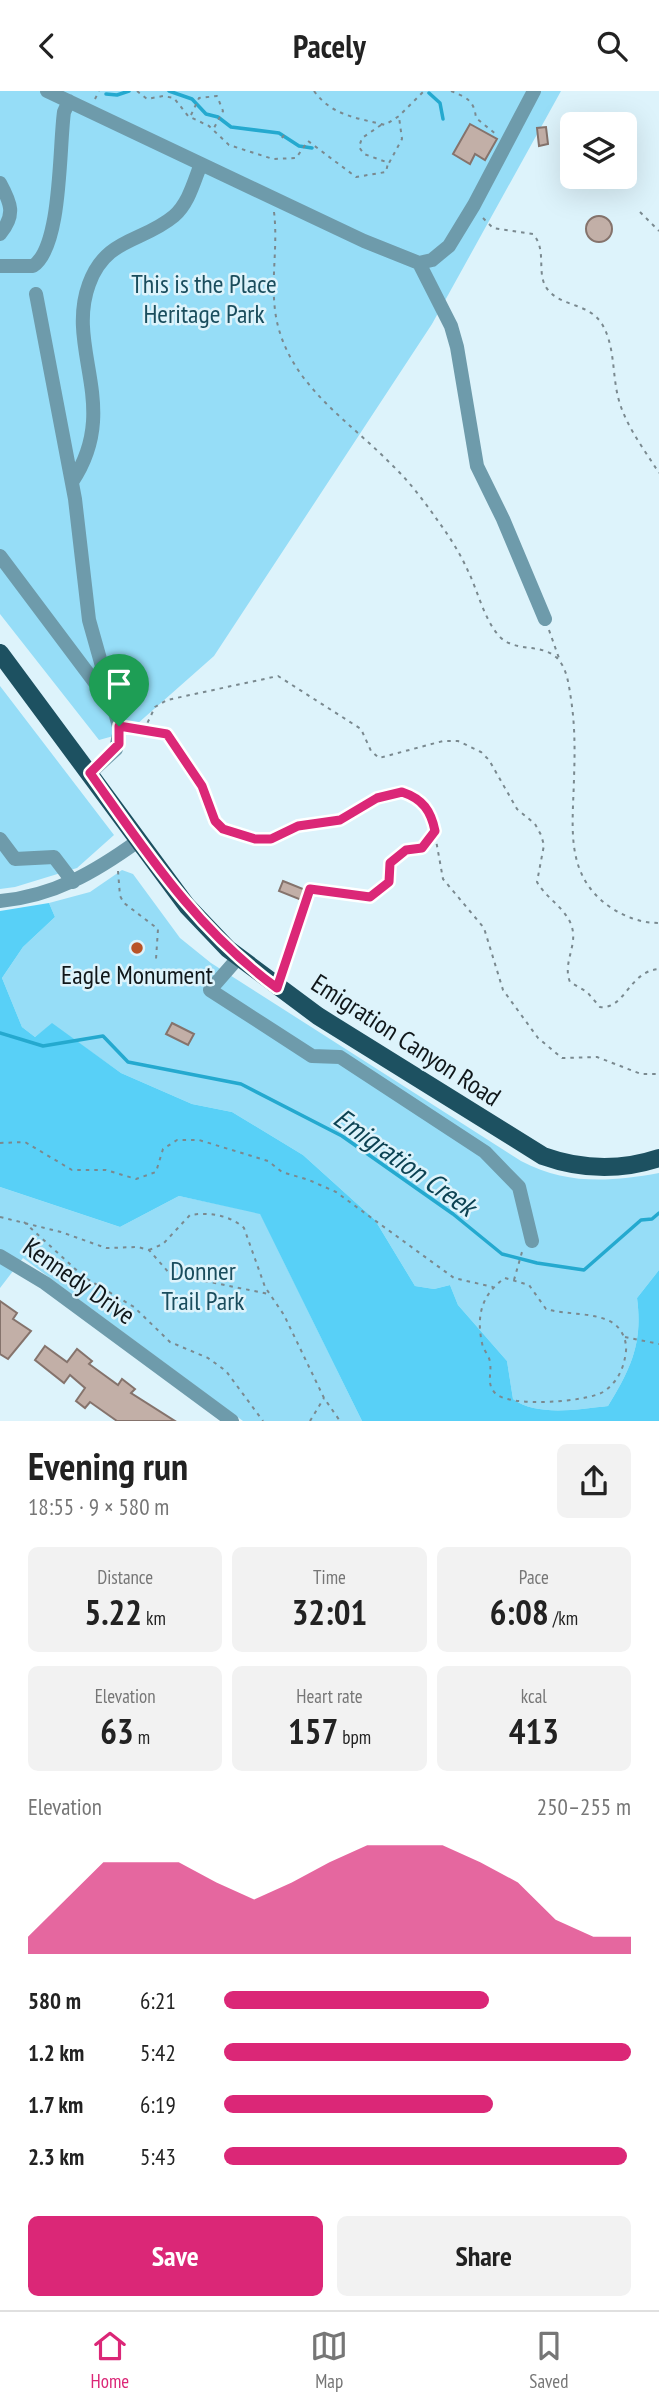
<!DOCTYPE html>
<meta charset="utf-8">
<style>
:root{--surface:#fff;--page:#f2f2f2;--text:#222;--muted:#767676;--line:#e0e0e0;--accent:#db2777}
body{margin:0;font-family:"PT Sans Narrow",sans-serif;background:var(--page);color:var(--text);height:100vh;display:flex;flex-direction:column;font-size:26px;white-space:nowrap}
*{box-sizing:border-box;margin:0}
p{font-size:23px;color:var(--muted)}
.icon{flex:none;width:38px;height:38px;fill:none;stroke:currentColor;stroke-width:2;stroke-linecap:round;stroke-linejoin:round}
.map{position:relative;height:1330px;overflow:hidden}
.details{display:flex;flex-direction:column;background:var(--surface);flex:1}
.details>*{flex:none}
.buttons{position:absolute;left:560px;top:21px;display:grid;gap:14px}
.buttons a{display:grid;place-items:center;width:77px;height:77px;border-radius:10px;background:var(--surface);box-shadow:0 7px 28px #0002;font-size:35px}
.pin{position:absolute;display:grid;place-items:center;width:60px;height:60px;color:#fff;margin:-72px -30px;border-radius:50% 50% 50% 0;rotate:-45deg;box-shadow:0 0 7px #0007}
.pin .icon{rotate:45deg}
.round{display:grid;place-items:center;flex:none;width:74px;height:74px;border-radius:10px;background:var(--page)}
.headline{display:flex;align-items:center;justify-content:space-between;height:119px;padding:0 28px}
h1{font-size:38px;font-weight:600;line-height:52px}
.metrics{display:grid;grid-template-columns:repeat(3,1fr);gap:10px;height:119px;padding:7px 28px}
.metrics div{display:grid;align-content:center;border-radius:10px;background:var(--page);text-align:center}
.metrics b{font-size:35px;font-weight:600}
.metrics small{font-size:19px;font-weight:400}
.metrics p{font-size:19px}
.chart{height:196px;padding:14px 28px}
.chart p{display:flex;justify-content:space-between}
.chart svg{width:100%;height:126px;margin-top:7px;fill:var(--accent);opacity:.7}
.primary-button{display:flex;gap:14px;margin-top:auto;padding:14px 28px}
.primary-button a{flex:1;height:80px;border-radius:10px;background:var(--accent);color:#fff;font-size:28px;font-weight:600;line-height:80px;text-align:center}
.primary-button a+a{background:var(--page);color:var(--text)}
ul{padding:0 28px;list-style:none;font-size:23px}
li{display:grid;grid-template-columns:112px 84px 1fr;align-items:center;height:52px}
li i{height:18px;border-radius:9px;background:var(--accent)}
header{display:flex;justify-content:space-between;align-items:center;height:91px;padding:0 28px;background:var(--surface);font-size:32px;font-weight:600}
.tab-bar{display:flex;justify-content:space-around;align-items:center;height:98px;border-top:2px solid var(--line);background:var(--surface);font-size:19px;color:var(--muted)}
.tab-bar a{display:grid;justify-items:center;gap:4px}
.tab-bar .selected{color:var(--accent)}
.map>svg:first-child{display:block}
</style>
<header><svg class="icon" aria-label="back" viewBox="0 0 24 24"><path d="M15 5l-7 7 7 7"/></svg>Pacely<svg class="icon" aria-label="search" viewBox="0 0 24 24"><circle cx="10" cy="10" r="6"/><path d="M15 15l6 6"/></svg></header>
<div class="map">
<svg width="659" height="1330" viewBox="0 0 659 1330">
<rect width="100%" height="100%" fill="#ddf3fb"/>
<!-- green -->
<path fill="#96ddf7" d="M0 0H561L432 233 214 565 128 641 99 649 0 523Z
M0 595 114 744 77 777 15 796 0 798Z
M122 779 133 783 180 847 211 872 521 1070C567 1094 609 1091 659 1082V1179L637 1207C643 1252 631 1277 608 1315 580 1318 537 1326 513 1308L507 1270 458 1214 450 1194 434 1198 415 1195 375 1129 303 1064 232 1021 192 1013 121 982 52 933 35 946 22 936 2 887 23 856 55 826 49 812 90 801Z
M0 1096 120 1136 179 1105 260 1122 362 1330H243L23 1167 0 1197Z"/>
<!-- forest -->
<path fill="#58d0f7" d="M49 812 55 826 23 856 2 887 22 936 35 946 52 932 121 982 192 1013 232 1021 303 1064 375 1129 415 1195 434 1198 450 1194 458 1214 507 1270 513 1308C537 1326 580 1318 608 1315 631 1277 643 1252 637 1207L659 1179V1330H362L260 1123 179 1105 120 1136 0 1096V820Z"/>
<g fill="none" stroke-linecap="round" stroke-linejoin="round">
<!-- stream -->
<path stroke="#24a9cf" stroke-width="3.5" d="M169 0 192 8 206 23 218 26 231 36 279 42 299 55 312 57
M429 2 440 12 443 28
M106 3 117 4 129 0
M0 942 43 955 103 945 128 971 241 993 342 1045 453 1123 502 1163 537 1172 584 1179 641 1129 652 1128 659 1122"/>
</g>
<!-- building -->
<path fill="#c2afa7" stroke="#85736c" stroke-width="2" d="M470 33 497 48 485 69 475 63 470 73 453 63Z
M546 36 548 53 539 55 537 37Z
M586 138a13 13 0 1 1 26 0a13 13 0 1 1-26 0Z
M283 790 308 800 304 810 279 800Z
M172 932 194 943 188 954 166 943Z
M0 1210 17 1222 13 1228 31 1240 8 1268 0 1263Z
M45 1255 67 1271 77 1258 92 1270 89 1273 118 1294 122 1288 135 1298 131 1302 175 1330H117L90 1311 85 1317 76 1310 85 1297 70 1284 64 1292 35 1269Z"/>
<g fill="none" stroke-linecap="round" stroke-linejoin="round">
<!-- path -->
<path stroke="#7a898f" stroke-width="2" stroke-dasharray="3.5 5" stroke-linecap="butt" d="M137 0 147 8 163 5 174 7 188 25 209 35 229 54 273 68 296 67 308 50 356 86 386 81 388 72
M314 0C332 25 358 27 385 34L399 25 424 0
M451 0C467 7 474 9 476 27L497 44
M95 8 99 0
M191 24 199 7 217 5 223 20 214 37
M381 34 362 47 359 56 364 63 389 72 402 48 399 26
M282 47 286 41
M274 121C279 161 267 202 280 242 298 299 351 332 391 373 409 390 424 410 438 430 449 445 460 462 468 480 478 500 484 529 500 546 517 563 547 550 561 572 568 583 569 596 571 608 575 634 575 660 574 687 573 736 564 784 610 816 625 826 641 832 659 832
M640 121 659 140
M483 127 493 137 533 143C548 160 535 183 548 199 562 216 589 212 602 233 615 255 612 281 618 306 625 334 644 358 659 382
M549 539 560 570
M134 636 145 637 155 616 167 609 278 585 361 638 371 660 379 667 443 650H458L481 661 489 669 517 718 535 733 541 744 544 754 537 791C547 809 570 819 573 841 575 858 563 874 570 891L587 901 600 916C625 919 629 880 659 878
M146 638 163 641 173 649 202 695 212 726 219 735 255 748H271L298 735 340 729 391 702 402 701 420 710 432 727 443 788 484 837 503 899 538 947 562 967 597 966 641 983H659
M118 780 120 805 124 812 158 838 156 868
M283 880 310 798 370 806 389 791 390 772 406 759 422 757 434 741
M0 1052 25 1051 72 1079H106L136 1088 156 1081 163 1058 177 1049H199L268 1070 282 1081 309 1089 336 1101 454 1187 493 1196
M0 1126 61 1141 106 1157 138 1156 149 1159 170 1183 269 1203
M24 1131 84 1186 134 1216 170 1251 208 1267 226 1280 263 1330
M149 1159 163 1153 190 1124C209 1121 230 1124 244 1137L265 1196 284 1224 324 1307 340 1330
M505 1187 529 1194 546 1218C566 1224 596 1221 613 1232 622 1238 627 1250 626 1260 624 1277 618 1291 603 1301 586 1311 509 1317 495 1302 486 1292 492 1283 490 1271 489 1264 483 1259 482 1252 476 1224 482 1203 505 1187Z
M514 1189 522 1161
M625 1246 659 1253
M310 1330 324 1307"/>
<!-- minor -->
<path stroke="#6e9bab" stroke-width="14" d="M47 0 364 150 419 172 432 169 449 155 474 114 534 0
M0 92C11 112 16 124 0 143
M419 172 451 235 457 256 477 375 503 428 545 528
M0 175H33C62 156 59 56 64 21L69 10
M36 203 75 408 89 529 120 639 116 658 90 682
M72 391C122 316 65 258 89 193 106 146 142 152 174 125 189 112 194 90 201 73
M0 465 105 605
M0 748 15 768 54 766 73 791
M0 810C54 805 95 781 138 750
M238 867 210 899 312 965 340 966 485 1061 519 1096 532 1150
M0 1165 45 1192 232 1330"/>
<!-- major -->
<path stroke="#1d5161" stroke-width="18" d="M0 562 187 815 228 858 318 925 543 1065C582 1079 620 1080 659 1067"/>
</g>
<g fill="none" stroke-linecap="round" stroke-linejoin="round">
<defs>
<path id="route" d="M119 635 167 643 202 695 215 730 223 738 255 748H271L298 735 340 729 377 707 402 701C423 708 431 720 435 740L422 757 406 759 390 772 389 791 370 806 310 798 277 897C196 838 147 762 90 682L119 653Z"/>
</defs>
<!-- route casing -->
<use href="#route" stroke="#fff" stroke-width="14"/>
<!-- route -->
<use href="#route" stroke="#db2777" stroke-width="9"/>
</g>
<!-- markers -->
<circle fill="#b95326" stroke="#ddf3fb" stroke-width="2.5" cx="137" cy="857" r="7"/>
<g text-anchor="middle" stroke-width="5" stroke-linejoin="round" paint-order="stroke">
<!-- park labels -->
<g font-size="26" fill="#1a4d5d" stroke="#ddf3fb">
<text x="204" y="202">This is the Place<tspan x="204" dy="30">Heritage Park</tspan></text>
<text x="203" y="1189">Donner<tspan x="203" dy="30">Trail Park</tspan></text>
</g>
<!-- poi labels -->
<g font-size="26" fill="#10171a" stroke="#ddf3fb">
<text x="137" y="893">Eagle Monument</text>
</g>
<!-- street labels -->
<g font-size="26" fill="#10171a" stroke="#ddf3fb">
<text transform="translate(406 949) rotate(33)" y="9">Emigration Canyon Road</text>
<text transform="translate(79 1190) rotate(35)" y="9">Kennedy Drive</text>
</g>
<!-- water labels -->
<g font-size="28" font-style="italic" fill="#0c4252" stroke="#ddf3fb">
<text transform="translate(405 1071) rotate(35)" y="10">Emigration Creek</text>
</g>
</g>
</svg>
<div class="buttons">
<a><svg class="icon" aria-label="layers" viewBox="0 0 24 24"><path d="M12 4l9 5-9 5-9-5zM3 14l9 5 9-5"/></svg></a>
</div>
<div class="pin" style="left:119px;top:635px;background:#1e9e55"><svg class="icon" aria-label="arrive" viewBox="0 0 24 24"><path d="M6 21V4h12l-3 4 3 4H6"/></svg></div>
</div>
<section class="details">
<div class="headline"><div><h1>Evening run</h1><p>18:55 · 9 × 580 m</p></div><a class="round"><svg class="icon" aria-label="share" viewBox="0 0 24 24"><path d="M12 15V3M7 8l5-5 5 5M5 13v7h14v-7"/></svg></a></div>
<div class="metrics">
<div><p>Distance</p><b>5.22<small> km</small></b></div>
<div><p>Time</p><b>32:01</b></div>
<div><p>Pace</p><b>6:08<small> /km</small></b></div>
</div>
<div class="metrics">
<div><p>Elevation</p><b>63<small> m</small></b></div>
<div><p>Heart rate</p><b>157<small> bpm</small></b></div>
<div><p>kcal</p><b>413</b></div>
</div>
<div class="chart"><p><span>Elevation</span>250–255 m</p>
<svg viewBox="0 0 160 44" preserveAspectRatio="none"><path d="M0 44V38L10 25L20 12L30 12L40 12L50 19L60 25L70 19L80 12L90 6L100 6L110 6L120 12L130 19L140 32L150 38L160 38V44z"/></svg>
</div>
<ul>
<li><b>580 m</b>6:21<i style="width:65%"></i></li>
<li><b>1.2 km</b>5:42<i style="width:100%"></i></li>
<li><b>1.7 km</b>6:19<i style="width:66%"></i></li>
<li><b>2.3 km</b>5:43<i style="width:99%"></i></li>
</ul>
<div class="primary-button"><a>Save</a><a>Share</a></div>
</section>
<nav class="tab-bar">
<a class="selected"><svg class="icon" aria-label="home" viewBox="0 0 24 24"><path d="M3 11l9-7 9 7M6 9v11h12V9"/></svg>Home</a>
<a><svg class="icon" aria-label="map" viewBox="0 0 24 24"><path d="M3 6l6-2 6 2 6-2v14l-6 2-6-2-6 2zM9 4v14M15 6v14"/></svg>Map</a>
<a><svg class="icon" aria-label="saved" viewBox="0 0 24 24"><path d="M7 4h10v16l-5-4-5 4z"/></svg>Saved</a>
</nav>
